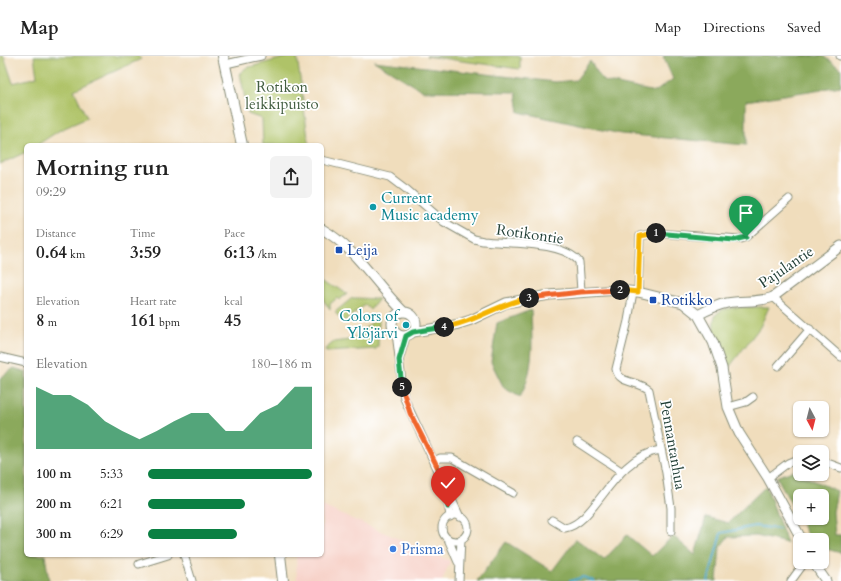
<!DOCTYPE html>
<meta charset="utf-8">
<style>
:root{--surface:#fff;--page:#f2f2f2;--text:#222;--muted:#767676;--line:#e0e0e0;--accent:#0b8043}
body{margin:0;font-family:Cardo,serif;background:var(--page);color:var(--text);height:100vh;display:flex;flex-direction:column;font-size:15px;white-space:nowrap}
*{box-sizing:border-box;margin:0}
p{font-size:13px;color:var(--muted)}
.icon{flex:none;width:22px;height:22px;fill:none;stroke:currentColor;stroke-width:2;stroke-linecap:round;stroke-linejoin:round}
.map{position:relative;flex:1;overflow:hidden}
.sheet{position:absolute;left:24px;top:87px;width:300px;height:414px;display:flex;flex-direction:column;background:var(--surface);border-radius:6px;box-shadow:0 1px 3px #0004}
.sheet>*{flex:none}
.needle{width:26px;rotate:173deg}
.fabs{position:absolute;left:793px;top:345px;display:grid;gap:8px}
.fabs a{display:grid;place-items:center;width:36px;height:36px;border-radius:6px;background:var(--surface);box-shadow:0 1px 3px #0004;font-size:20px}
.pin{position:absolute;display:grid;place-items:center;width:34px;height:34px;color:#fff;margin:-41px -17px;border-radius:50% 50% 50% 0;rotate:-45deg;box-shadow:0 0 4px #0007}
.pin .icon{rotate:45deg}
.km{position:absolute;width:20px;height:20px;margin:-10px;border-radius:50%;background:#222;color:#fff;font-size:11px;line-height:20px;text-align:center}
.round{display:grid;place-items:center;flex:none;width:42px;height:42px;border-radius:6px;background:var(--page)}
.summary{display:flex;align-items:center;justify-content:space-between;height:68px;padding:0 12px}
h1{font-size:22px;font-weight:600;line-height:30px}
.metrics{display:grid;grid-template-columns:repeat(3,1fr);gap:6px;height:68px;padding:4px 12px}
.metrics div{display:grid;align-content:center}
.metrics b{font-size:17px;font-weight:600}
.metrics small{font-size:11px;font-weight:400}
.metrics p{font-size:11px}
.chart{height:112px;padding:8px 12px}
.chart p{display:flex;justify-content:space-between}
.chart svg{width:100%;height:72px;margin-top:4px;fill:var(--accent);opacity:.7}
ul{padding:0 12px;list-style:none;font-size:13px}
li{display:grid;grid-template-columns:64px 48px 1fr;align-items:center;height:30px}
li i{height:10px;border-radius:5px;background:var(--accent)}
header{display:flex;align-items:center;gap:24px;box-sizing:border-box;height:56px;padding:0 20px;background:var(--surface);border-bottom:1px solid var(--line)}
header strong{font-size:19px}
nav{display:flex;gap:22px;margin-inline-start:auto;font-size:14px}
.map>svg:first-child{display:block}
</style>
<header>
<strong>Map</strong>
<nav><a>Map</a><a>Directions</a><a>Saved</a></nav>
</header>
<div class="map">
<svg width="841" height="525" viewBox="0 0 841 525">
<rect width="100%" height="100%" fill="#fff"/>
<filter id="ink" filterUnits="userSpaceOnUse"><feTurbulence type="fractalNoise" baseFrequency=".025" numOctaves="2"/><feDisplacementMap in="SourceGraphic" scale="8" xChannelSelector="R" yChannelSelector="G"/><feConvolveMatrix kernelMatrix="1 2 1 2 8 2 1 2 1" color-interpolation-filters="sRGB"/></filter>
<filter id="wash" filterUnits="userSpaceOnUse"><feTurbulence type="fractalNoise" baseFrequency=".012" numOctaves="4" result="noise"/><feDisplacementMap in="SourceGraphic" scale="16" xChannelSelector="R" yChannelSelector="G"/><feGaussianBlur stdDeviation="0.9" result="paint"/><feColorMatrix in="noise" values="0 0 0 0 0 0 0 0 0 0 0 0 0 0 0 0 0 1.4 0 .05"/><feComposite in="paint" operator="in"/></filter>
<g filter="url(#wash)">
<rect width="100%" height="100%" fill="#f0ddbc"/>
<!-- built -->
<path fill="#f7d1c8" d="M322 450 450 505 442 525H297L296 499H322Z"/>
<!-- green -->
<path fill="#afc367" stroke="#67804e" d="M0 0H4L13 27 37 21 34 0H139L141 3 74 34 87 62 60 74 37 89H26V96L0 108Z
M291 0H297L309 89H263L262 63 248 58 240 17 246 12Z
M426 0H520V13Z
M322 221 347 238 339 244 337 242 330 248V254L322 242Z
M352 242H356L379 243 370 254 365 249 343 266 335 256Z
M756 251H769L760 271 727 314C726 309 726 303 724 298 719 286 703 259 725 253 735 251 746 251 756 251Z
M377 262 379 263 378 290 376 293 326 296 325 293 334 286 356 283 355 281Z"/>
<!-- forest -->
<path fill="#8ba95c" stroke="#557348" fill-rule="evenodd" d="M663 0H823L841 13V30L746 45V89L621 78 519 56 516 36 423 35 374 5 555 26 576 24 590 5 603 25 655 36 673 23Z
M531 254C532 284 535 314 520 341L504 332 491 306 497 267Z
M14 312 26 316V499H45L49 525H0V322Z
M792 415 837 435 833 456 835 479H841V497L822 492V484H810L777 421ZM800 440H822V462H800Z
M766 430 787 487 756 480 728 481 720 491 717 525H477L506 486 552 515 576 483 604 504 627 479 652 500 673 480 695 499 706 461 728 467Z"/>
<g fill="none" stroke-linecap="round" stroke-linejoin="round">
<!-- stream -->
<path stroke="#4ca7ca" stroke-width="2" d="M570 525 583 521 594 525
M708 525 721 477 755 470 779 473"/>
</g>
</g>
<g filter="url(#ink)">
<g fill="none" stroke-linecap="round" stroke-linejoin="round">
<defs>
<path id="minor" d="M840 0H841
M226 8 261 0
M322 104 390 121 406 133 444 166 474 183 483 185C508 188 564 185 579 206L581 235
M633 236 628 265 616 313C619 329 639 324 649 334L666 417 671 452V475
M638 236 640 180 655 177 740 183 746 181 789 143
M773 241 841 301
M396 277 404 342 460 461
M0 301 26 307
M400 301 406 280
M778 310 810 273
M728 351 746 346 753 341
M577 386 621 415
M435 405 440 402H452L513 437
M822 405 841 412
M768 422 788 407 800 402
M447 439 450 461
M442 472a13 13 0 1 1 26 0a13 13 0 1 1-26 0Z
M552 464 565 472C596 467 612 402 660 394
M448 483 458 506
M184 499 192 525
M139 508 168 499
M459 525 461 483
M791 525 805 506"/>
<path id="tertiary" d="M322 173C357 193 376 229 404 256
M392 268a12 12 0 1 1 24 0a12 12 0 1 1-24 0Z
M698 259C707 254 716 249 727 247 743 244 758 247 773 241L841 190
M413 276 455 269 471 264 506 247 549 239 618 234 638 236 683 247 698 259 713 286 722 312 728 351 739 377 768 422 802 484
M813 506 826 525"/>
<path id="secondary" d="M223 0 242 89
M280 499 283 525"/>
</defs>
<!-- minor casing -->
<use href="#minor" stroke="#888d78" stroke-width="9"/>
<!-- tertiary casing -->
<use href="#tertiary" stroke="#888d78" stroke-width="11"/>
<!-- secondary casing -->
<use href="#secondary" stroke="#888d78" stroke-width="12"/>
<!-- minor -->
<use href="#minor" stroke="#fff" stroke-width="7"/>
<!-- tertiary -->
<use href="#tertiary" stroke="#fff" stroke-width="9"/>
<!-- secondary -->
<use href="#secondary" stroke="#fff" stroke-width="10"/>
</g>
</g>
<g fill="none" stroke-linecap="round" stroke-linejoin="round" filter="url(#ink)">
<defs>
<path id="split-1" d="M656 177 734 184 746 181"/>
<path id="split-2" d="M620 234 638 236 640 180 656 177"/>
<path id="split-3" d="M529 242 581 236 620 234"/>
<path id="split-4" d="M444 271C474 267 499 247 529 242"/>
<path id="split-5" d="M402 331 399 304 406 280 413 276 444 271"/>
<path id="split-6" d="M402 331 410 357 439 414"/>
<path id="split-7" d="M439 414 446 433 448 451"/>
</defs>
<!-- split-1 casing -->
<use href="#split-1" stroke="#fff" stroke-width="8"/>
<!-- split-2 casing -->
<use href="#split-2" stroke="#fff" stroke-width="8"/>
<!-- split-3 casing -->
<use href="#split-3" stroke="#fff" stroke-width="8"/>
<!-- split-4 casing -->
<use href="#split-4" stroke="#fff" stroke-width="8"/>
<!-- split-5 casing -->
<use href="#split-5" stroke="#fff" stroke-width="8"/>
<!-- split-6 casing -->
<use href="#split-6" stroke="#fff" stroke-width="8"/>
<!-- split-7 casing -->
<use href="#split-7" stroke="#fff" stroke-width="8"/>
<!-- split-1 -->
<use href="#split-1" stroke="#22a559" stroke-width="5"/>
<!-- split-2 -->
<use href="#split-2" stroke="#f5b400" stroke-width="5"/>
<!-- split-3 -->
<use href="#split-3" stroke="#f0652b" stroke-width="5"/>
<!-- split-4 -->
<use href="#split-4" stroke="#f5b400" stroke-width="5"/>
<!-- split-5 -->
<use href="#split-5" stroke="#22a559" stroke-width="5"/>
<!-- split-6 -->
<use href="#split-6" stroke="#f0652b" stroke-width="5"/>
<!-- split-7 -->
<use href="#split-7" stroke="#22a559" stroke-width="5"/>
</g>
<!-- markers -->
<g fill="#0f9aa8" stroke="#fff" stroke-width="1.5">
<circle cx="373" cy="151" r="4"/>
<circle cx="406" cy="269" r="4"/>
</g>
<g fill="#1a4fb4" stroke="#fff" stroke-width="1.5">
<rect x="335" y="190" width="8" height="8" rx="2"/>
<rect x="649" y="240" width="8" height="8" rx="2"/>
</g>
<circle fill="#3f7fe0" stroke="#fff" stroke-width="1.5" cx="393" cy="493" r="4"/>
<g text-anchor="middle" stroke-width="3.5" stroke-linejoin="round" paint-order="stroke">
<!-- park labels -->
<g font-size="15" fill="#435e41" stroke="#fff">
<text x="282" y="36">Rotikon<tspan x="282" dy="17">leikkipuisto</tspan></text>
</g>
<!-- culture labels -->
<g font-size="15" fill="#0d838f" stroke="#fff" text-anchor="start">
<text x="381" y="147">Current<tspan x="381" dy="17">Music academy</tspan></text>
<text x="398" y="265" text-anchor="end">Colors of<tspan x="398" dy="17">Ylöjärvi</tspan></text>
</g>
<!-- street labels -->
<g font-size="15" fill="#1f3d34" stroke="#fff">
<text transform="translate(530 178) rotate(8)" y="5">Rotikontie</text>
<text transform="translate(786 211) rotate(-34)" y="5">Pajulantie</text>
<text transform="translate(673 389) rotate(80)" y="5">Pennantanhua</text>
</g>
<!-- transit labels -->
<g font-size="15" fill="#164399" stroke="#fff" text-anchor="start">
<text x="347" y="199">Leija</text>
<text x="661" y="249">Rotikko</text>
</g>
<!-- shop labels -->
<g font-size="15" fill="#366cbe" stroke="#fff" text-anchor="start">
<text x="401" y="498">Prisma</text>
</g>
</g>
</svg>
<div class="fabs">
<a><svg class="needle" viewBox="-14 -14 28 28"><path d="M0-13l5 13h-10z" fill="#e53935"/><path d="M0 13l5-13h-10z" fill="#767676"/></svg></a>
<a><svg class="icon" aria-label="layers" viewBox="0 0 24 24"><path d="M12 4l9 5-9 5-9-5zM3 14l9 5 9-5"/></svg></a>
<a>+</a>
<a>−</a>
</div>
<div class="pin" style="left:746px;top:181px;background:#1e9e55"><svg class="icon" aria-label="arrive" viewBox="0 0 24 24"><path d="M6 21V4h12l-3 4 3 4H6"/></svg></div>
<div class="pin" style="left:448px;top:451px;background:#d93025"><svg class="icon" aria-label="check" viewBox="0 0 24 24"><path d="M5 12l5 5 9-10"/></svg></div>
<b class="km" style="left:656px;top:177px">1</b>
<b class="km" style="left:620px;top:234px">2</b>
<b class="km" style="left:529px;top:242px">3</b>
<b class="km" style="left:444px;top:271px">4</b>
<b class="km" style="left:402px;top:331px">5</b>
<section class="sheet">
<div class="summary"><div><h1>Morning run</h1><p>09:29</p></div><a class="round"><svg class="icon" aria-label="share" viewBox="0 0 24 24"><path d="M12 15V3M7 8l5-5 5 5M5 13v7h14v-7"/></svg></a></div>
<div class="metrics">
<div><p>Distance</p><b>0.64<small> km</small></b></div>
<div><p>Time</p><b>3:59</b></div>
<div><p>Pace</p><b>6:13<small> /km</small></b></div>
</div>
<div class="metrics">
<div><p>Elevation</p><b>8<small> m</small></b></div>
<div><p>Heart rate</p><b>161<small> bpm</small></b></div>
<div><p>kcal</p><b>45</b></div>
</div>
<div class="chart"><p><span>Elevation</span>180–186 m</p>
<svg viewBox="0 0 160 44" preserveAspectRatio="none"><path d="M0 44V6L10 11L20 11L30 17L40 27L50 33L60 38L70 33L80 27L90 22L100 22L110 33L120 33L130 22L140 17L150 6L160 6V44z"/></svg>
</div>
<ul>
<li><b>100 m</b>5:33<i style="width:100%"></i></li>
<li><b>200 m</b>6:21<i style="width:59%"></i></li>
<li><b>300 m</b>6:29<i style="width:54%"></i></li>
</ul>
</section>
</div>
